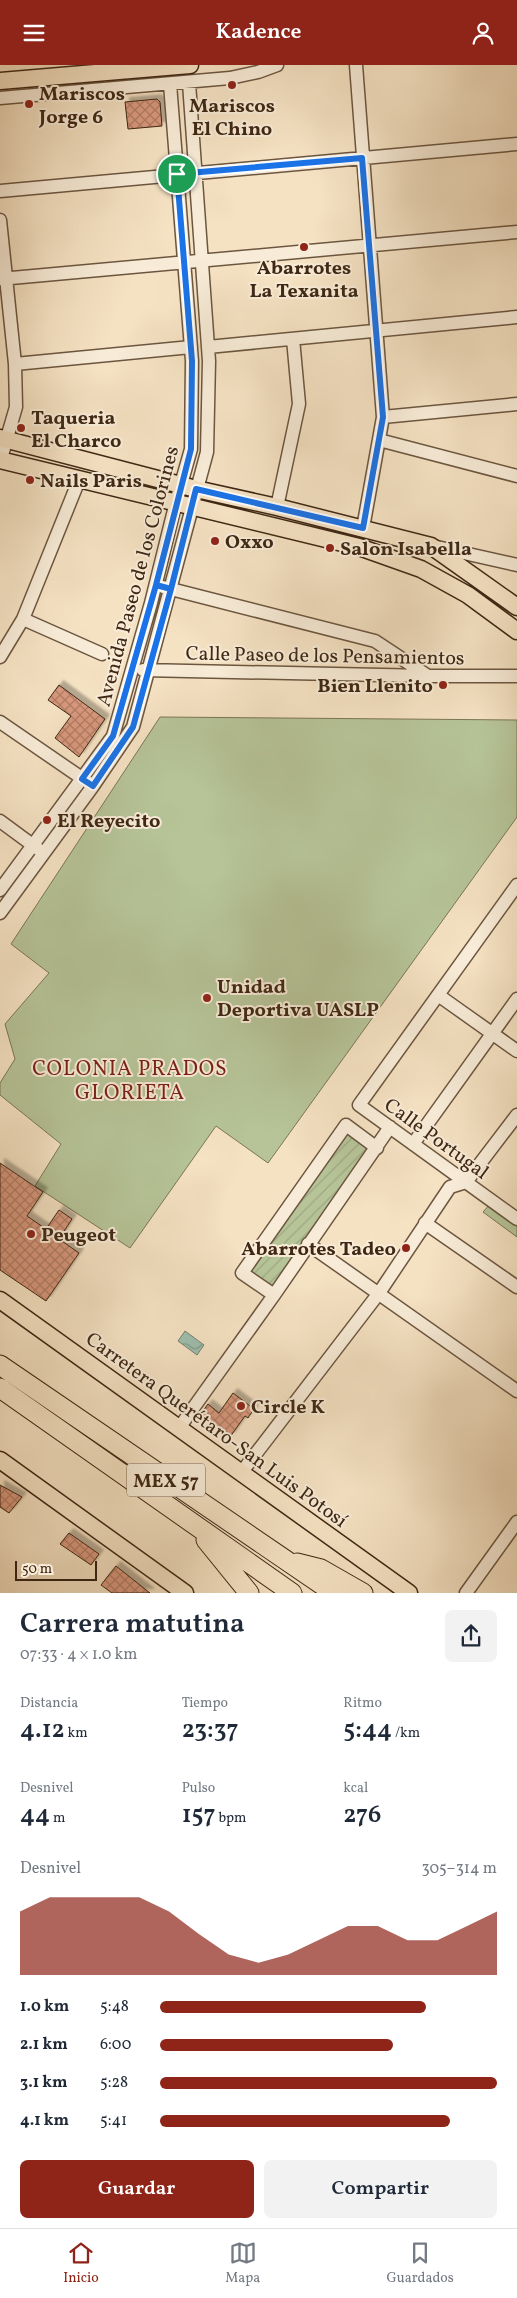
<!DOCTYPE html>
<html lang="es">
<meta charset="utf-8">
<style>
:root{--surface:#fff;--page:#f2f2f3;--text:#1f2937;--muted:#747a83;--line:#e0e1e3;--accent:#8f2418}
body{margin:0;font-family:Vollkorn,serif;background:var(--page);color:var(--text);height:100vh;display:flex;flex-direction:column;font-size:19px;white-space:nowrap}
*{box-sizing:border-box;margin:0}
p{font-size:16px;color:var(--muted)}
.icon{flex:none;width:28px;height:28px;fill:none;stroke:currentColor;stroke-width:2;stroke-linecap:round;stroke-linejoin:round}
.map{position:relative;height:1528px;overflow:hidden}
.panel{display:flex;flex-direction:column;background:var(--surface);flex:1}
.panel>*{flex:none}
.scale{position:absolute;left:15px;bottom:12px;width:82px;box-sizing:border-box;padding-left:5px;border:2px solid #3f2714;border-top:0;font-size:14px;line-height:18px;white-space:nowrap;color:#3f2714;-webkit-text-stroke:4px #f8ecd8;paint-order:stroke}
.pin{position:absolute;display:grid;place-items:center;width:42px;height:42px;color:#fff;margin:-21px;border:2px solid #fff;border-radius:50%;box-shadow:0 1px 5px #0007}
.round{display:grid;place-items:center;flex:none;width:52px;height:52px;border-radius:8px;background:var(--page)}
.summary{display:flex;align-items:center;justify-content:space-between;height:85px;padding:0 20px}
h1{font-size:28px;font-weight:600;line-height:38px}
.metrics{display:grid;grid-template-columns:repeat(3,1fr);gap:8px;height:85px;padding:5px 20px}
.metrics div{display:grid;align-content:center}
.metrics b{font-size:25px;font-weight:600}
.metrics small{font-size:14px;font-weight:400}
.metrics p{font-size:14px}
.chart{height:140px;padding:10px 20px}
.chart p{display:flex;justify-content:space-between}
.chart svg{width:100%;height:90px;margin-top:5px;fill:var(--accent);opacity:.7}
.button{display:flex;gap:10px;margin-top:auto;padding:10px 20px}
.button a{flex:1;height:58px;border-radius:8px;background:var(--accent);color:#fff;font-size:20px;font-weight:600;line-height:58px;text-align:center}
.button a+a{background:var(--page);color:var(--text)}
ul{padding:0 20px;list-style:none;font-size:16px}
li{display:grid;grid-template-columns:80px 60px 1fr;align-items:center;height:38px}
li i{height:12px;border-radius:6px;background:var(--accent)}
header{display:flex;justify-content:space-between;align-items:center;height:65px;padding:0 20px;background:var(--accent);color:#fff;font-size:22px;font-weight:600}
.dock{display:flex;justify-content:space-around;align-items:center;height:70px;border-top:1px solid var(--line);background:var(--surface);font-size:14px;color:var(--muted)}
.dock a{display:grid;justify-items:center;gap:2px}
.dock .on{color:var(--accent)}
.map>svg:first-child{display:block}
</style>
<header><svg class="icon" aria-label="menu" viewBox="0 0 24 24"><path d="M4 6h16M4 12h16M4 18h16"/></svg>Kadence<svg class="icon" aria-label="person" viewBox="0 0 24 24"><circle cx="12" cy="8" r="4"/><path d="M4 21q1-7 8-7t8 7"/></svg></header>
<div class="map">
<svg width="517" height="1528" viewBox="0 0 517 1528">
<defs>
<pattern id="park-tufts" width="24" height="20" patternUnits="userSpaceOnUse" patternTransform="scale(1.25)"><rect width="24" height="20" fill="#b6c498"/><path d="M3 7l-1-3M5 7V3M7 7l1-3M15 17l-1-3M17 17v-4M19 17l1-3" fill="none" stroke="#9ea882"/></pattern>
<pattern id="garden-furrows" width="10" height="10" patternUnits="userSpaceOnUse" patternTransform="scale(1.25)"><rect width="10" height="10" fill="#b6c498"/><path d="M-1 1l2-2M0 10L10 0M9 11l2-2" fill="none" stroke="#9ea882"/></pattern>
<pattern id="water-waves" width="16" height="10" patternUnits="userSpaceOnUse" patternTransform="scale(1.25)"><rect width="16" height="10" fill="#9dbfaf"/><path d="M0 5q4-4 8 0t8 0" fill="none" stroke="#819b8d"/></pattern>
<pattern id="building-cross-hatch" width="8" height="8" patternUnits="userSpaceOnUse" patternTransform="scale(1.25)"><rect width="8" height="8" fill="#d7977c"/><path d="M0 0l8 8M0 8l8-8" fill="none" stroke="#b07b64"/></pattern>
<filter id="shadow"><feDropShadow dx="4.5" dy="-4.5" stdDeviation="1" flood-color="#0004"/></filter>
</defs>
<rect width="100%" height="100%" fill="#f5e2c3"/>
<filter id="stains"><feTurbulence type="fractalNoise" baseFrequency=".004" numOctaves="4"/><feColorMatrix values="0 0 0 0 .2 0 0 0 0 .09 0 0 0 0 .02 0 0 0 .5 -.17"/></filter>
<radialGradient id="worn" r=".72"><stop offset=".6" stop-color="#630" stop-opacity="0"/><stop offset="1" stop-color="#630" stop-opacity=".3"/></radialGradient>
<!-- park -->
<path fill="url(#park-tufts)" stroke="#7a7656" d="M491 1138 517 1157V1172L483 1147Z"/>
<!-- garden -->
<path fill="url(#garden-furrows)" stroke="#7a7656" d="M347 1069 369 1085 272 1222 249 1207Z"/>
<!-- pitch -->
<path fill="#b6c498" stroke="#7a7656" d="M160 652 517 655V752L268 1098 216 1061 130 1183 35 1121 61 1079 0 1030V1018L15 994 5 959 49 908 11 879Z"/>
<!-- water -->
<path fill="url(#water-waves)" stroke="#778271" d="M185 1266 204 1280 197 1290 178 1276Z"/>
<!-- building -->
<path fill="url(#building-cross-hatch)" stroke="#3f2714" filter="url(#shadow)" d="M157 34 160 37 162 61 128 64 125 37Z
M59 620 105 654 79 692 55 673 71 651 48 635Z
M0 1098 43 1127 27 1151 46 1164 59 1145 72 1154 59 1174 79 1188 46 1236 0 1205Z
M233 1328 254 1344 248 1353 245 1351 230 1372 200 1350 208 1339 219 1348Z
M0 1420 22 1432 9 1448 0 1442Z
M69 1468 99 1489 91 1500 60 1479Z
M116 1501 150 1528H112L101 1520Z"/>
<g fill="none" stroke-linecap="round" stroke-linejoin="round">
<defs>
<path id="minor" d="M356 0 383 352 363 463
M0 33 230 13 258 7 277 0
M0 126 517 79
M0 155 15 299 16 342 0 397
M0 214 517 167
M208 282 517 252
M15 299 191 282
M383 352 517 339
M379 375 517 411
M277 442 299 339 293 274
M437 482 517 500
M163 522 375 576 428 611
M23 554 102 589
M0 592 23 554 79 415
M143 605 428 611H517
M0 657 89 718
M0 756 38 784
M517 820 359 1040 517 1154
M0 825 113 671 151 538 176 437 191 384 192 296 170 19
M0 848 93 721 133 662 207 387 209 296 189 18
M438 930 517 986
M413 1079 517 934
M425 1158 517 1222
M308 1179 517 1326
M274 1230 242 1208 346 1060 377 1083
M179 1363 274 1230 390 1062
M241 1408 379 1228 450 1122 466 1117 517 1050
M466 1528 517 1457"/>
<path id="major" d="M0 16 190 0
M0 373 196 424 277 442 431 481 517 542
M0 395 359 482 421 504 468 530 517 566
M0 1235 409 1528
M0 1395 185 1528"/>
<path id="highway" d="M0 1300 334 1528
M0 1323 292 1528
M206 1475 249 1528
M297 1498 321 1504 363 1528"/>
</defs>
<!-- minor casing -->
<use href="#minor" stroke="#6c5640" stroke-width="15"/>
<!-- major casing -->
<use href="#major" stroke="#3f2714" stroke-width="19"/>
<!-- highway casing -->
<use href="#highway" stroke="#3f2714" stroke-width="21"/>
<!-- minor -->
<use href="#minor" stroke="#f8ecd8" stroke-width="12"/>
<!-- major -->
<use href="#major" stroke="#f5e2c3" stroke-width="16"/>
<!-- highway -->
<use href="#highway" stroke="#f5e2c3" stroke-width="19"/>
</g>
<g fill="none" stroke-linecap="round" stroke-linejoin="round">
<defs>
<path id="route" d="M177 109 192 296 191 384 156 520 171 524 133 662 93 721 82 714 113 671 156 520 171 524 196 424 363 463 383 352 362 93 177 109"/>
</defs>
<!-- route casing -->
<use href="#route" stroke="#fff" stroke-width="10"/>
<!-- route -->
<use href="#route" stroke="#1a73e8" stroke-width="6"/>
</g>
<!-- markers -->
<g fill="#8f2418" stroke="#f8ecd8" stroke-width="2">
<circle cx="232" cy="20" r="5"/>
<circle cx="29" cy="39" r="5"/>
<circle cx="304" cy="182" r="5"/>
<circle cx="21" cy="363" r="5"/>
<circle cx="30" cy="415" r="5"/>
<circle cx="215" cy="476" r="5"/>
<circle cx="330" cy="483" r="5"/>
<circle cx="443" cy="620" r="5"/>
<circle cx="47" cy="755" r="5"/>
<circle cx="207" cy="933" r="5"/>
<circle cx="31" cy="1169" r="5"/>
<circle cx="406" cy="1183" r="5"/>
<circle cx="241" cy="1341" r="5"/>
</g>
<g text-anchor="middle" stroke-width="4" stroke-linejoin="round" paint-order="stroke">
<!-- shield labels -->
<rect fill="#f8ecd8" stroke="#76624f" stroke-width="1" x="127" y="1398.5" width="78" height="33" rx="4"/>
<g font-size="19" font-weight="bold" fill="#3f2714">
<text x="166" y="1422">MEX 57</text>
</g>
<!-- poi labels -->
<g font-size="20" font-weight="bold" fill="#3f2714" stroke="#f8ecd8" text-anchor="start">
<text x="39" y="35">Mariscos<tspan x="39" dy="23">Jorge 6</tspan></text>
<text x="232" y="47" text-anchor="middle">Mariscos<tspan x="232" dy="23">El Chino</tspan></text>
<text x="304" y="209" text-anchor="middle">Abarrotes<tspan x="304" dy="23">La Texanita</tspan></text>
<text x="31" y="359">Taqueria<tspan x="31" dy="23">El Charco</tspan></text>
<text x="40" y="422">Nails Paris</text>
<text x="225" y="483">Oxxo</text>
<text x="340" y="490">Salon Isabella</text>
<text x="433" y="627" text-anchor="end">Bien Llenito</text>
<text x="57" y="762">El Reyecito</text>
<text x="217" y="928">Unidad<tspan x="217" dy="23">Deportiva UASLP</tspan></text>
<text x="41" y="1176">Peugeot</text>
<text x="396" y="1190" text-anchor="end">Abarrotes Tadeo</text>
<text x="251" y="1348">Circle K</text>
</g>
<!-- street labels -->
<g font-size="20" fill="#3f2714" stroke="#f8ecd8">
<text transform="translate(137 511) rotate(-75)" y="7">Avenida Paseo de los Colorines</text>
<text transform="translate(325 590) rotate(1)" y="7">Calle Paseo de los Pensamientos</text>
<text transform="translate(437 1073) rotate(36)" y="7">Calle Portugal</text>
<text transform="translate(217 1364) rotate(36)" y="7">Carretera Querétaro-San Luis Potosí</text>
</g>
<!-- neighbourhood labels -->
<g font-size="21" letter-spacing="1" fill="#7a1f14" stroke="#f8ecd8">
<text x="130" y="1010">COLONIA PRADOS<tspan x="130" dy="24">GLORIETA</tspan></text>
</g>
</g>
<rect width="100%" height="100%" filter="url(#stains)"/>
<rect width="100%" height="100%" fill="url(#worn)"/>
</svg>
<div class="scale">50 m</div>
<div class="pin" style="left:177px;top:109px;background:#1e9e55"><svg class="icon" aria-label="arrive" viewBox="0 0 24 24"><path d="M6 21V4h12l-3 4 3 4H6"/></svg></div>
</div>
<section class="panel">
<div class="summary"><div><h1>Carrera matutina</h1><p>07:33 · 4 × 1.0 km</p></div><a class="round"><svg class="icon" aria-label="share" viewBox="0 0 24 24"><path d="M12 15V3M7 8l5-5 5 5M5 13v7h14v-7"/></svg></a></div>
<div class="metrics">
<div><p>Distancia</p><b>4.12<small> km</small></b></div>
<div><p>Tiempo</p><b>23:37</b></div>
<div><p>Ritmo</p><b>5:44<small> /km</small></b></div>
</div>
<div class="metrics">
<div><p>Desnivel</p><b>44<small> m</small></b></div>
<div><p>Pulso</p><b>157<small> bpm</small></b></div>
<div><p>kcal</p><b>276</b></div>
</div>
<div class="chart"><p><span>Desnivel</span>305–314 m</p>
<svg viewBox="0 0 160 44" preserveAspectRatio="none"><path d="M0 44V13L10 6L20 6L30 6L40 6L50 13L60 24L70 34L80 38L90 34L100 27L110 20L120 20L130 27L140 27L150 20L160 13V44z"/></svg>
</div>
<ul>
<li><b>1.0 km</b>5:48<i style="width:79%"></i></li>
<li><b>2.1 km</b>6:00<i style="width:69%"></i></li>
<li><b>3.1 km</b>5:28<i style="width:100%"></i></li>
<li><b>4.1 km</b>5:41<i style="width:86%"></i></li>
</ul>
<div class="button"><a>Guardar</a><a>Compartir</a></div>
</section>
<nav class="dock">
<a class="on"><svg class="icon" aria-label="home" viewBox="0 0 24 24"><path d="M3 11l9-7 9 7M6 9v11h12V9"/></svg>Inicio</a>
<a><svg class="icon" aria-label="map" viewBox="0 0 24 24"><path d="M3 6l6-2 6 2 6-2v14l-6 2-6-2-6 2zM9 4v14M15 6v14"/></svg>Mapa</a>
<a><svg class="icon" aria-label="saved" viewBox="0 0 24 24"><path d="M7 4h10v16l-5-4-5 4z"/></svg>Guardados</a>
</nav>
